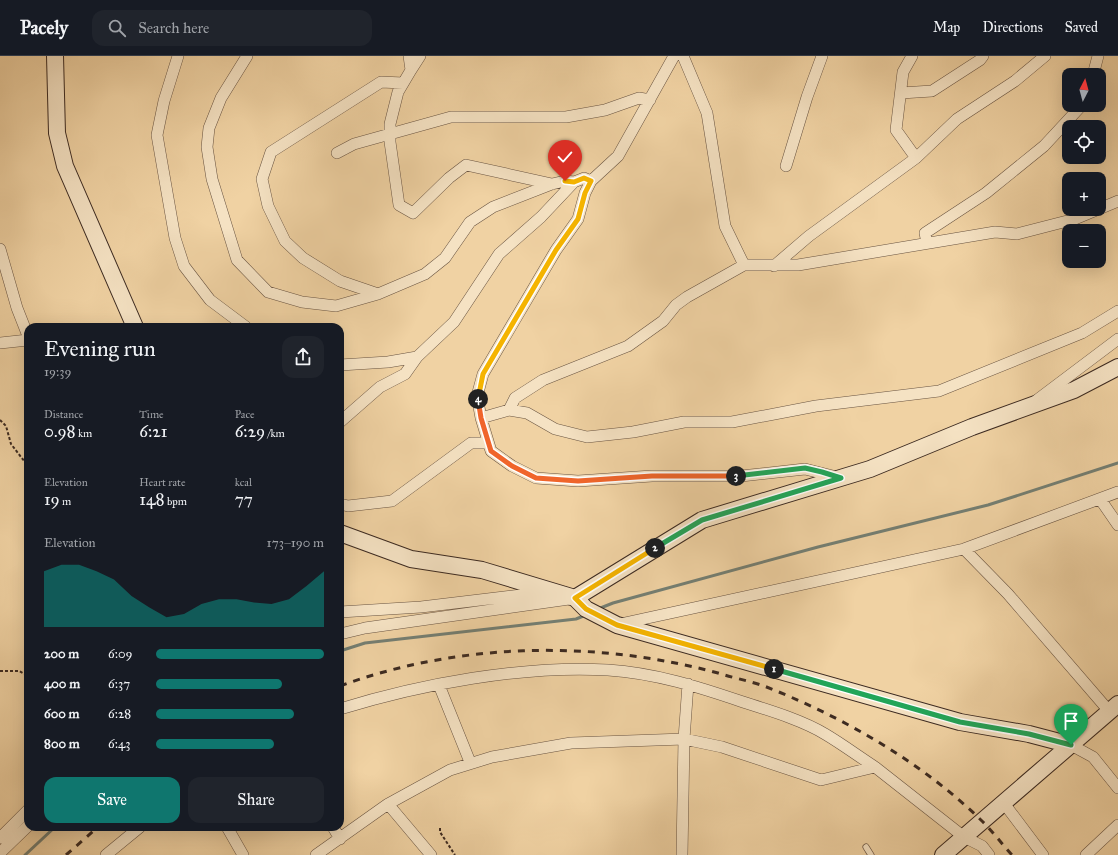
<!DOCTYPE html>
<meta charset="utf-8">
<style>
:root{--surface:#171b24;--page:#20242c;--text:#f1f3f6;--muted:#9ea1a6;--line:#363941;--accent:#0f766e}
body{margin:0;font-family:"IM FELL Great Primer",serif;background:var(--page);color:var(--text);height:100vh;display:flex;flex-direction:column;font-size:15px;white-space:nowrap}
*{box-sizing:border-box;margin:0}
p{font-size:13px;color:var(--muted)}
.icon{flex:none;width:22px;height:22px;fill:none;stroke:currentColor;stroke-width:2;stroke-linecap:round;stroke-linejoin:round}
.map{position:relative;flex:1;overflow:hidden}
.panel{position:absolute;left:24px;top:267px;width:320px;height:508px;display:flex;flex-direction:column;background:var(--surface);border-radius:12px;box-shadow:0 4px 16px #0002}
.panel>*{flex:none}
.needle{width:26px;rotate:6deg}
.buttons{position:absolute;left:1062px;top:12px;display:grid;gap:8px}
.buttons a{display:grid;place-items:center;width:44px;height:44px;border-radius:8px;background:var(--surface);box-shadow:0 4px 16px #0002;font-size:20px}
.pin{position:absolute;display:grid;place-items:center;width:34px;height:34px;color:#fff;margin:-41px -17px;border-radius:50% 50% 50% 0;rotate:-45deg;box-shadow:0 0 4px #0007}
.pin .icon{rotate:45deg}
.km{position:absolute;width:20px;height:20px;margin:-10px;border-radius:50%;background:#222;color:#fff;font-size:11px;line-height:20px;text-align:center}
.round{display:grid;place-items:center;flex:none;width:42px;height:42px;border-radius:12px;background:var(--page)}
.headline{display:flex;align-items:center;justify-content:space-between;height:68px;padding:0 20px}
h1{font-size:22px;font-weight:600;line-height:30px}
.stats{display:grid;grid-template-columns:repeat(3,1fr);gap:6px;height:68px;padding:4px 20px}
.stats div{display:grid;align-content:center}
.stats b{font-size:17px;font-weight:600}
.stats small{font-size:11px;font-weight:400}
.stats p{font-size:11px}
.chart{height:112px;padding:8px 20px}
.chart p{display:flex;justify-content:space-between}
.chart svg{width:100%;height:72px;margin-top:4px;fill:var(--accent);opacity:.7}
.action{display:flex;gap:8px;margin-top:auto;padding:8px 20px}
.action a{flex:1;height:46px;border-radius:12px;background:var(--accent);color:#fff;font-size:16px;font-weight:600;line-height:46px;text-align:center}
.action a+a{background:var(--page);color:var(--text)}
ul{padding:0 20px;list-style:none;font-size:13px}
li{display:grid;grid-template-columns:64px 48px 1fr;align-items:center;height:30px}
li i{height:10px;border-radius:5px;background:var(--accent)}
header{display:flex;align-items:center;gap:24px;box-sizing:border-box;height:56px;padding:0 20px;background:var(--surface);border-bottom:1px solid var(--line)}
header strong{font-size:19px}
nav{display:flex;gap:22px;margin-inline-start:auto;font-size:14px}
.search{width:280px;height:36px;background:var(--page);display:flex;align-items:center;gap:10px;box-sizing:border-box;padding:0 14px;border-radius:12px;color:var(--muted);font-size:15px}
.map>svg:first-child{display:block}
</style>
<header>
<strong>Pacely</strong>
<div class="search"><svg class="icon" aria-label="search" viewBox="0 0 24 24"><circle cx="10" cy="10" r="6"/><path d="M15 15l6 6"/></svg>Search here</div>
<nav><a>Map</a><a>Directions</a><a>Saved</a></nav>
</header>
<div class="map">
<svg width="1118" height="799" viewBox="0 0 1118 799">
<rect width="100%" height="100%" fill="#f0d2a3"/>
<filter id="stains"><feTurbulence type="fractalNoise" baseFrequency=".005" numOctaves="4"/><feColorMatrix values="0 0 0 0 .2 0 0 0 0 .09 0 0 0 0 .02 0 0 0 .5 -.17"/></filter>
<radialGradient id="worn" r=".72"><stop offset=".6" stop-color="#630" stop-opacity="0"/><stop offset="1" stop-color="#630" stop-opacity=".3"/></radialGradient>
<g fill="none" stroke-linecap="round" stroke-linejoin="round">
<!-- stream -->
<path stroke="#747f73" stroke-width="3" d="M598 553 613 547 818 491 988 449 1118 407
M340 595 365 587 576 563 586 559
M25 799 55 771"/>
<defs>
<path id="lane" d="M866 791 871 799"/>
<path id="street" d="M178 0 164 45 157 79 175 182 184 210 210 244 246 271
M247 0 221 42 209 72 207 91 212 123 237 204 268 236 302 246 336 250 378 238 425 218 445 202 470 166 493 151 552 128 565 125 574 126
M409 0 411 14 398 36 390 68V86L399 149 413 157 449 122 466 109 552 128
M683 0 707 57 725 170 744 209H798L995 176 1017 178 1075 163 1118 145
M912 0 903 16 896 74 916 102
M411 14 420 0
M1093 19 1098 0
M901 37 932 35 980 4 983 0
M337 97 354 88 451 61H566L605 54 639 42 650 44
M786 110 807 41 822 0
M591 125 585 137 578 163 556 194 483 318 477 340 481 362 491 395 512 410 536 422 578 425 652 420H741L805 413 841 422
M927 187 925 177 986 137 1044 90 1082 49
M0 193 17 252 28 280
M774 210 809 180 916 102 957 63 1015 25 1045 0
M378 238 340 225 303 202 285 185 268 150 262 123 271 96 381 26 403 27
M0 287 28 284
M340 309 388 306 417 301
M1037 344 1118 283
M509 354 515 342 543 324 628 290 663 265 676 249 687 241 744 209
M481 362 509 354 527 357 555 373 587 381 633 376 684 366H732L816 350 939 335 1082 277 1118 255
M340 366 380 331 405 318 417 301 454 266 499 198 541 161 574 126 584 122 591 125 618 100 674 0
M1100 443 1118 469
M340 448 348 450 392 445 471 387H488
M964 493 1008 538 1109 655
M340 556 421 551 538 537 547 538
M620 568 964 493 1118 436
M340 578 365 572 569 543
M439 629 470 706
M1071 689 1093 701 1118 732
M875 711 964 781 982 790 989 799
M1003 746 1043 799
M388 748 431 799
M227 771 243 799
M333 771 340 783
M0 782 28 754
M0 797 28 770
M106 799 140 771
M316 799 388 748 450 714 492 701 571 687 684 683 722 691 821 724 875 711C858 700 842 688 825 678 802 664 768 654 743 646 699 631 655 617 608 614 523 609 421 628 340 653
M682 799 684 683 688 628
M1086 799 1118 769"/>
<path id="secondary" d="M55 0 57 77 65 110 135 271
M340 477 411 503 482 514 575 542 586 553 617 569 960 666 1029 678 1071 689
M575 542 702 464 870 413 972 371 1074 334 1118 311
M943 799 1118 648"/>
</defs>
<!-- lane casing -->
<use href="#lane" stroke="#695442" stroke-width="7"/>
<!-- street casing -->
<use href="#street" stroke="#695442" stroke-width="12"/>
<!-- secondary casing -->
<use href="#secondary" stroke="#3c2a21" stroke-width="18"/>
<!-- path -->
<path stroke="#3c2a21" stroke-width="2" stroke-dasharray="3 2" stroke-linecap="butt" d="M0 364 6 370 11 388 28 410
M0 615H19L28 620
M440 772V776L455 799"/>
<!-- lane -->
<use href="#lane" stroke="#f5e2c3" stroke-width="5.5"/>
<!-- street -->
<use href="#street" stroke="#f5e2c3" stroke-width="11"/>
<!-- secondary -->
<use href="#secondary" stroke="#f5e2c3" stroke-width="16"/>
<!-- rail -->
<path stroke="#3c2a21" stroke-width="3" stroke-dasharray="7 7" stroke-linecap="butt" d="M340 630C460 586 596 584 718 617 733 622 750 625 764 630 843 661 922 706 983 766 993 776 1002 788 1012 799
M66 799 98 771"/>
</g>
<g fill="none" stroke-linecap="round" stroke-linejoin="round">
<defs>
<path id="split-1" d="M774 613 960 666 1029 678 1071 689"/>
<path id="split-2" d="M655 492 575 542 586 553 617 569 774 613"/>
<path id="split-3" d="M655 492 702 464 841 422 822 416 805 412 736 420"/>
<path id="split-4" d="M478 343 481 362 491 395 512 410 536 422 578 425 652 420H736"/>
<path id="split-5" d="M478 343 483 318 556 194 578 163 585 137 591 125 584 122 574 126 565 125"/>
</defs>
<!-- split-1 casing -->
<use href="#split-1" stroke="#fff" stroke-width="8"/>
<!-- split-2 casing -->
<use href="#split-2" stroke="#fff" stroke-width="8"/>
<!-- split-3 casing -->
<use href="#split-3" stroke="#fff" stroke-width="8"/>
<!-- split-4 casing -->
<use href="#split-4" stroke="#fff" stroke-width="8"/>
<!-- split-5 casing -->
<use href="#split-5" stroke="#fff" stroke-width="8"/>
<!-- split-1 -->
<use href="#split-1" stroke="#22a559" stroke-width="5"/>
<!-- split-2 -->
<use href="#split-2" stroke="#f5b400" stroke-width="5"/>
<!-- split-3 -->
<use href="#split-3" stroke="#22a559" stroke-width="5"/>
<!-- split-4 -->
<use href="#split-4" stroke="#f0652b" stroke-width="5"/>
<!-- split-5 -->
<use href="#split-5" stroke="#f5b400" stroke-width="5"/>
</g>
<rect width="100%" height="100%" filter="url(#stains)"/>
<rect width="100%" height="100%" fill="url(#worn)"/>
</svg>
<div class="buttons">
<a><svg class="needle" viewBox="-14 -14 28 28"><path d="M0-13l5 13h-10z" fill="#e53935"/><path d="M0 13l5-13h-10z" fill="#9ea1a6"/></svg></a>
<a><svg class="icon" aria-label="locate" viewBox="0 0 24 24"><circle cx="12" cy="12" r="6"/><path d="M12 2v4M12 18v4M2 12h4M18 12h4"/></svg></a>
<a>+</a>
<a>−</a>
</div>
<div class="pin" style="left:1071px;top:689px;background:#1e9e55"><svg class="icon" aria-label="arrive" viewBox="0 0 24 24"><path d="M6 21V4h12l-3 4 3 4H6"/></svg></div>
<div class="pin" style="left:565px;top:125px;background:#d93025"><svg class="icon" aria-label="check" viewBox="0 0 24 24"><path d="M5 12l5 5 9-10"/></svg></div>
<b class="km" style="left:774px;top:613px">1</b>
<b class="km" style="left:655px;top:492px">2</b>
<b class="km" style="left:736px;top:420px">3</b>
<b class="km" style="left:478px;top:343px">4</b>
<section class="panel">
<div class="headline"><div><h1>Evening run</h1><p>19:39</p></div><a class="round"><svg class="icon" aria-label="share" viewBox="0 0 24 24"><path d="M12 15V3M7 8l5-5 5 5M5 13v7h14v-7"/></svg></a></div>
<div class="stats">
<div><p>Distance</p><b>0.98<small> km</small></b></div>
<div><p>Time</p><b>6:21</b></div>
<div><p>Pace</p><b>6:29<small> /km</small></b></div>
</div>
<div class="stats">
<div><p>Elevation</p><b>19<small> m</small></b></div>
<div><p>Heart rate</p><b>148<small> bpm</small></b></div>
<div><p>kcal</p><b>77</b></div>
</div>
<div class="chart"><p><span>Elevation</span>173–190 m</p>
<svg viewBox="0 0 160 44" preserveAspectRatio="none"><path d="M0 44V10L10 6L20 6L30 10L40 15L50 25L60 32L70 38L80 36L90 30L100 27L110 27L120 29L130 30L140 27L150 19L160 10V44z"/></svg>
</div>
<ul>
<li><b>200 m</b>6:09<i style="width:100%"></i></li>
<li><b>400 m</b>6:37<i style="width:75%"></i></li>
<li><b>600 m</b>6:28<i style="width:82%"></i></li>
<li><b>800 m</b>6:43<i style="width:70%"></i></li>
</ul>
<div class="action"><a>Save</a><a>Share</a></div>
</section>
</div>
